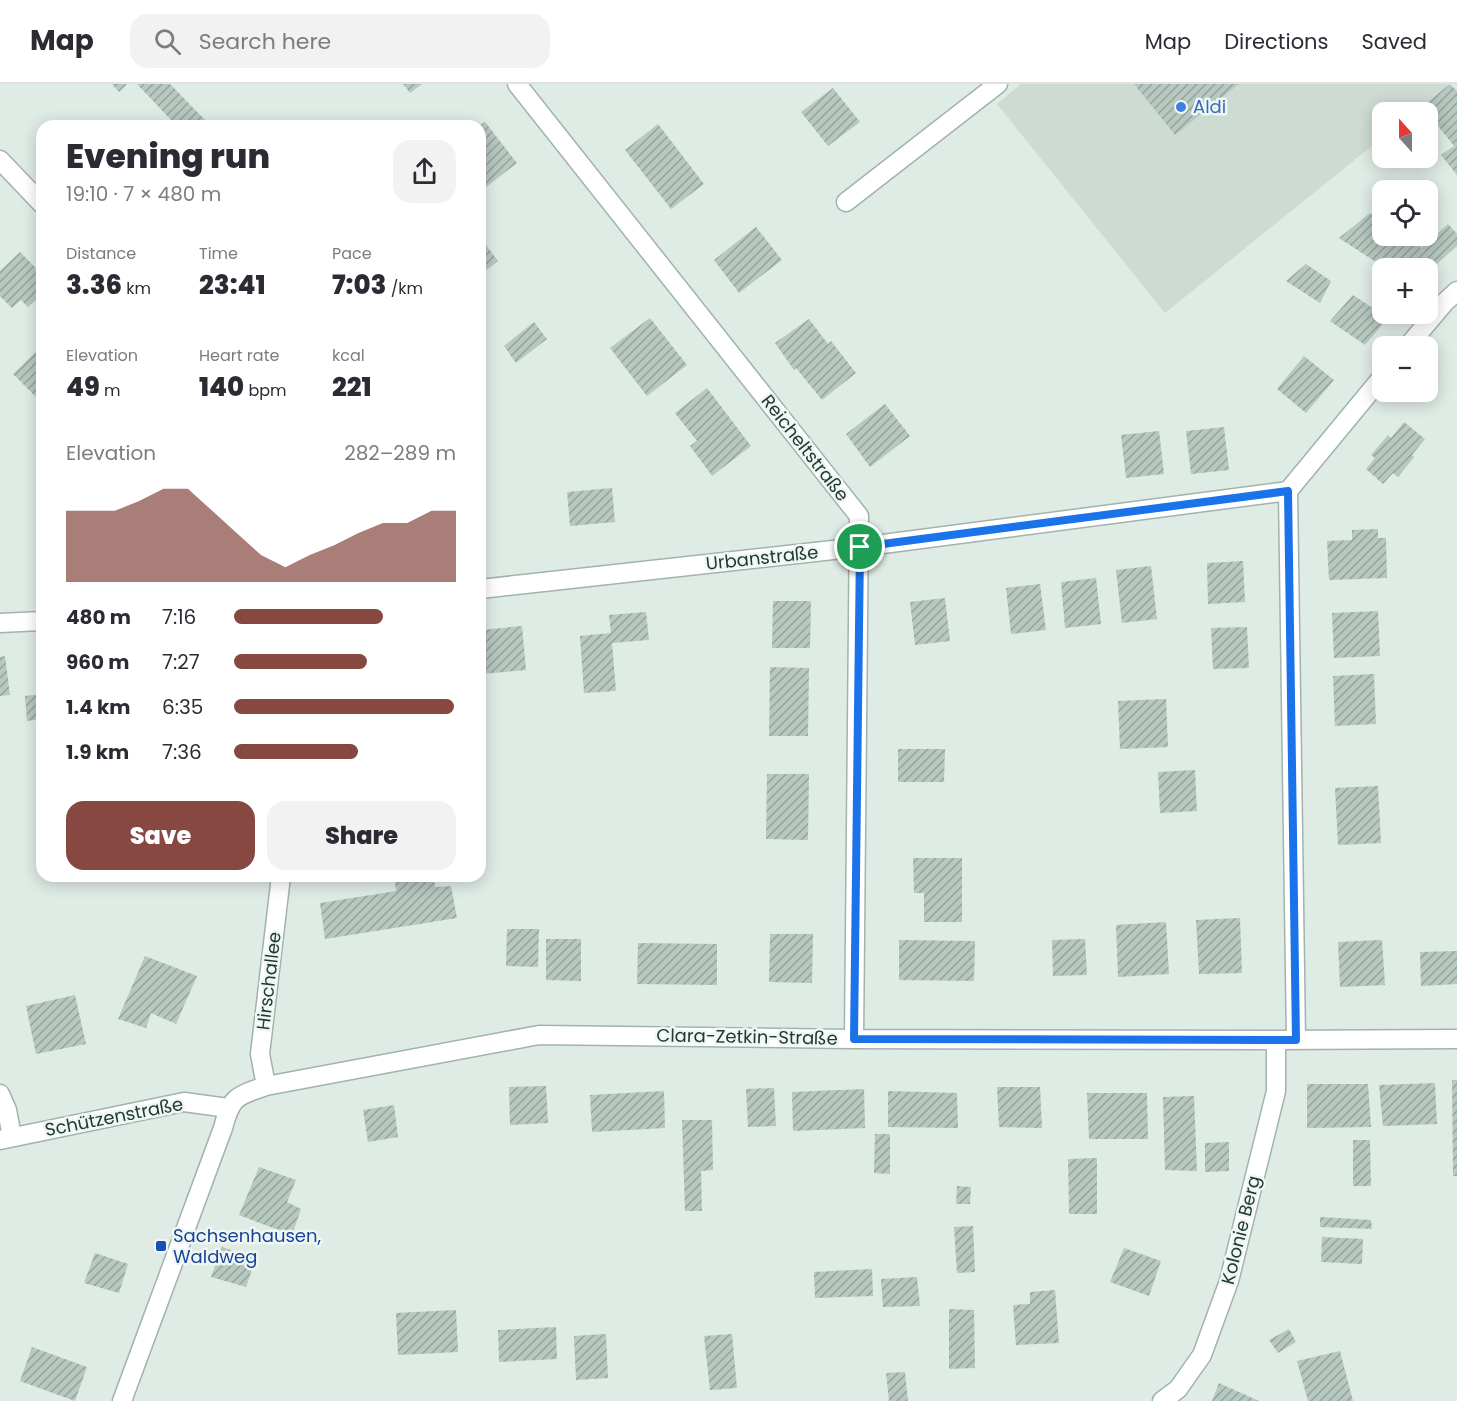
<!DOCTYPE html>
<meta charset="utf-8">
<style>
:root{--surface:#fff;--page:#f2f2f3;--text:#2b2b33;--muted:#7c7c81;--line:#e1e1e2;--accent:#864841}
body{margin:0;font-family:Poppins,sans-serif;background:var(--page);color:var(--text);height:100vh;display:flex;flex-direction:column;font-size:22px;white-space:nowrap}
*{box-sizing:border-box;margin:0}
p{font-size:20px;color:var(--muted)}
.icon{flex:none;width:33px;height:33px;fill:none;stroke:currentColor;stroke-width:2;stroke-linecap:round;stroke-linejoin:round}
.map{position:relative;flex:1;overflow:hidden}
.side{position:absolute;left:36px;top:36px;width:450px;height:762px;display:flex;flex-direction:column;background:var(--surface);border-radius:18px;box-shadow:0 3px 15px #0003}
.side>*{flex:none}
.needle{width:39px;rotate:339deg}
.buttons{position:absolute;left:1372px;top:18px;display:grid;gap:12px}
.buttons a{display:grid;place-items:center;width:66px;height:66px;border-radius:12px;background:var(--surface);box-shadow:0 3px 15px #0003;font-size:30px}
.pin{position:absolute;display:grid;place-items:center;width:51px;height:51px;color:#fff;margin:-26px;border:3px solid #fff;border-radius:50%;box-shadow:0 2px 6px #0007}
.round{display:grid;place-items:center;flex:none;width:63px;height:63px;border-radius:18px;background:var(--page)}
.head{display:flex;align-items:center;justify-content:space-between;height:102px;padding:0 30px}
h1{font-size:33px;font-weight:800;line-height:45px}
.figures{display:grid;grid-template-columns:repeat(3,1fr);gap:9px;height:102px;padding:6px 30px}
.figures div{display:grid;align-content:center}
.figures b{font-size:26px;font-weight:800}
.figures small{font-size:16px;font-weight:400}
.figures p{font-size:16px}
.chart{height:168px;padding:12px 30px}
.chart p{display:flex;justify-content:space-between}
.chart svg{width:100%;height:108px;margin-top:6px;fill:var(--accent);opacity:.7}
.primary-button{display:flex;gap:12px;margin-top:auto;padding:12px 30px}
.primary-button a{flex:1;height:69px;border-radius:18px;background:var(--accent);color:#fff;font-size:24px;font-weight:800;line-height:69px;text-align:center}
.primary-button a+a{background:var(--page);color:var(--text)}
ul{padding:0 30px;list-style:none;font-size:20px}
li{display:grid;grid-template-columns:96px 72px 1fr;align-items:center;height:45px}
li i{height:15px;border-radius:8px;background:var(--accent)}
header{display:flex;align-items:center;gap:36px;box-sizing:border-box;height:84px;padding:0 30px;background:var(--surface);border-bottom:2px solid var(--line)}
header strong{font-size:28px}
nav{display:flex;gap:33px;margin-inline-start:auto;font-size:21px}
.search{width:420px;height:54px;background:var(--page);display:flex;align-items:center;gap:15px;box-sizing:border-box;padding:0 21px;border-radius:18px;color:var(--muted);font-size:22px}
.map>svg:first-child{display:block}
</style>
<header>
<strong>Map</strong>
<div class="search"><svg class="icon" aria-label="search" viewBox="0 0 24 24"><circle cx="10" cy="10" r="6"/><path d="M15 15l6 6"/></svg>Search here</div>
<nav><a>Map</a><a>Directions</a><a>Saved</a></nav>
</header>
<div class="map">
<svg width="1457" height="1317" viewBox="0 0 1457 1317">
<defs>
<pattern id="building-hatch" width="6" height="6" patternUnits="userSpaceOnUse" patternTransform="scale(1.5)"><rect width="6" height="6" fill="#b7c8c0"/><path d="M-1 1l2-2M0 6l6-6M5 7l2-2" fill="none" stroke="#94a49d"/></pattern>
</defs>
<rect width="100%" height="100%" fill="#dfebe5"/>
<!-- built -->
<path fill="#cddbd3" d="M1021 0H1449L1414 28H1383V53L1165 229 997 20Z"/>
<!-- building -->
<path fill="url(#building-hatch)" d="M112 0H127L119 8Z
M137 0H170L206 37 202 42H171L174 39Z
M403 0H422L410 9Z
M1134 0H1239L1175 51Z
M1450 0 1457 7V91L1441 71 1454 62 1422 22Z
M833 4 860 38 828 62 801 28Z
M485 38 517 79 486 103 480 95V41Z
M658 40 704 100 671 125 625 66Z
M1370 129 1383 137V152H1405L1421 161 1420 165 1448 140 1457 150V162L1428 188V184H1385L1339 154Z
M756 143 782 176 739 209 714 176Z
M480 153 498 177 480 191Z
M20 168 42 190V210L28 223 21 216 12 224 0 212V187Z
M1306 180 1331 197 1320 219 1286 197Z
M1353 211 1388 234 1365 261 1330 237Z
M650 234 687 281 647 312 610 264Z
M809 235 828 260 831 257 856 289 822 316 796 284 794 286 775 259Z
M534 238 547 255 516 279 504 262Z
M42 262V319L13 290Z
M1304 272 1334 296 1306 329 1277 305Z
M707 304 751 362 712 392 690 362 697 357 675 329Z
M885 320 910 352 870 383 846 350Z
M1404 338 1425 355 1412 371 1414 373 1398 393 1393 389 1383 400 1366 385 1375 374 1371 371 1388 351 1391 354Z
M1224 343 1229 386 1191 390 1186 347Z
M1159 347 1164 390 1126 394 1121 351Z
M612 404 615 438 570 442 567 408Z
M1378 445V454H1386L1387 494 1329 496 1327 457 1352 456V446Z
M1243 477 1245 518 1208 520 1207 479Z
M1151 482 1157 535 1122 539 1116 486Z
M1096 494 1101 540 1065 544 1061 498Z
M1040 500 1046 546 1011 550 1006 504Z
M945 514 950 557 915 561 910 518Z
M773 517H811L810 564H772Z
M1378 527 1380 572 1334 574 1332 529Z
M646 528 649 556 612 559 616 607 584 609 580 552 611 549 609 531Z
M522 542 526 586 480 590V546Z
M1247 543 1249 584 1213 585 1211 544Z
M5 572 10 611 0 612V573Z
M770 583 809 584 808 652H769Z
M1374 590 1376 640 1335 642 1333 592Z
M42 610V635L27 637 25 612Z
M1166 615 1168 663 1120 665 1118 617Z
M898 665H945L944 698H898Z
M1195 686 1197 727 1160 729 1158 688Z
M767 690H809L808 756 766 755Z
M1378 702 1381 759 1338 761 1335 704Z
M913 774H962V838H924V809H914Z
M434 793 435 803 451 802 457 834 325 855 320 819 396 807 395 798Z
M1240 834 1242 889 1199 890 1196 836Z
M1166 838 1169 890 1118 893 1116 841Z
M507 845H539L538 883 506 882Z
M770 850H813L812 899 769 898Z
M546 855H581V897L546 896Z
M1085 855 1087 891 1053 892 1052 856Z
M899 856 975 857 974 897 899 896Z
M1382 856 1385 901 1340 903 1338 858Z
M638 859 717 860V901L637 900Z
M1457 867V900L1421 902 1420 868Z
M145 872 197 892 176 940 151 929 146 944 118 935Z
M75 911 86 960 36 970 26 922Z
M1452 996H1457V1092H1453Z
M1435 999 1437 1040 1383 1042 1379 1001Z
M1307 1000H1368L1371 1043 1307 1044Z
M546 1002 548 1039 510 1041 509 1003Z
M997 1003H1040L1042 1044 999 1043Z
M774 1004 776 1042 748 1043 746 1005Z
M864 1005 865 1044 793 1047 792 1008Z
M664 1007 665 1044 592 1048 590 1011Z
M888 1007 957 1009 958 1044 888 1043Z
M1087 1009H1147L1148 1055H1089Z
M1194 1012 1197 1087 1165 1086 1163 1013Z
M394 1021 398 1053 368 1058 363 1026Z
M682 1036H712L713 1086 701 1087 702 1127H685Z
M875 1050H890V1090L874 1089Z
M1353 1056H1370L1371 1102H1353Z
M1229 1058V1087L1205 1088V1059Z
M1097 1074V1130H1069L1068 1075Z
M259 1083 296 1096 287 1118 301 1125 292 1151 239 1131Z
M957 1102 971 1103 970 1120H956Z
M1320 1133 1371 1136 1372 1145 1320 1143Z
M973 1142 975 1188 957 1189 954 1143Z
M1322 1153 1363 1155 1362 1180 1321 1178Z
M222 1163 256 1174 246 1203 211 1193Z
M1124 1164 1161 1177 1149 1212 1110 1198Z
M95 1169 128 1180 119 1209 84 1199Z
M872 1185 873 1212 815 1214 814 1188Z
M917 1193 920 1222 883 1223 881 1195Z
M1055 1206 1059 1259 1016 1261 1013 1221 1030 1220V1208Z
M949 1225 974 1226 975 1284 949 1285Z
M456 1226 458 1268 398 1271 396 1229Z
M556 1243 557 1275 499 1278 498 1246Z
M1289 1245 1296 1258 1278 1269 1269 1256Z
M606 1250 608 1294 576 1296 574 1252Z
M732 1250 737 1304 710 1306 704 1252Z
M32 1263 87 1283 75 1317 20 1297Z
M1340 1267 1353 1317H1308L1297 1277Z
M905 1288 908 1317H889L886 1289Z
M1219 1299 1259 1317H1212Z"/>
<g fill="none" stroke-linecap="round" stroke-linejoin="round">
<defs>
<path id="minor" d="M517 0 859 432 854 955
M0 76 42 120
M846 118 998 0
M1408 262 1445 218 1457 207
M1288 407 1296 956
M480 505 860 463 1288 407 1383 292
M0 539 42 537
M266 1002 260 970 281 792
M0 1010 7 1026 12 1053
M0 1056 184 1018 228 1024
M122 1317 223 1044C231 1013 236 1012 266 1002L539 951 854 955 1276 956 1457 955
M1162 1317 1178 1305 1202 1271 1229 1197 1276 1007V956"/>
</defs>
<!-- minor casing -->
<use href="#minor" stroke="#a2b3ab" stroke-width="21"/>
<!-- minor -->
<use href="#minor" stroke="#fff" stroke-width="18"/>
</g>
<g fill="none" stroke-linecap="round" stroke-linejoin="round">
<defs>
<path id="route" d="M1288 407 1296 956 854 955 860 463Z"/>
</defs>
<!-- route casing -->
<use href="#route" stroke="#fff" stroke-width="12"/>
<!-- route -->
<use href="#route" stroke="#1a73e8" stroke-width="8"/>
</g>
<!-- markers -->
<circle fill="#3f7fe0" stroke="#f0f7f3" stroke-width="2" cx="1181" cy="23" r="6"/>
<rect fill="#1a4fb4" stroke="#f0f7f3" stroke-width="2" x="155" y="1156" width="12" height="12" rx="3"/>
<g text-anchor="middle" stroke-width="5" stroke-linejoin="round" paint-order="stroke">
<!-- shop labels -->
<g font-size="18" fill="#366cbe" stroke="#f0f7f3" text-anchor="start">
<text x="1193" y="29">Aldi</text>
</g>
<!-- street labels -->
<g font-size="18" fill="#203b31" stroke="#f0f7f3">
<text transform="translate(805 364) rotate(52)" y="6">Reicheltstraße</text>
<text transform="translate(762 474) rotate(-6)" y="6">Urbanstraße</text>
<text transform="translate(269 897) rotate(-83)" y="6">Hirschallee</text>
<text transform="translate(747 953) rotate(1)" y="6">Clara-Zetkin-Straße</text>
<text transform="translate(114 1033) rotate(-11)" y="6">Schützenstraße</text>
<text transform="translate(1241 1146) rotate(-76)" y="6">Kolonie Berg</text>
</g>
<!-- transit labels -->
<g font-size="18" fill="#164399" stroke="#f0f7f3" text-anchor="start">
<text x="173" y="1158">Sachsenhausen,<tspan x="173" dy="21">Waldweg</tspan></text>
</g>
</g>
</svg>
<div class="buttons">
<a><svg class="needle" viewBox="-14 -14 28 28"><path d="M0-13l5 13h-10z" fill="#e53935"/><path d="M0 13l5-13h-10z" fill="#7c7c81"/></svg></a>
<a><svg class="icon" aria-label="locate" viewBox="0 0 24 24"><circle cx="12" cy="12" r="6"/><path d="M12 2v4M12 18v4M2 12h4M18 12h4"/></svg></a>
<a>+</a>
<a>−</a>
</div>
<div class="pin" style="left:860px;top:463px;background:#1e9e55"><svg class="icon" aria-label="arrive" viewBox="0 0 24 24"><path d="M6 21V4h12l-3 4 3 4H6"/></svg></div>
<section class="side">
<div class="head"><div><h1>Evening run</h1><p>19:10 · 7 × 480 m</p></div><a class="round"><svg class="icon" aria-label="share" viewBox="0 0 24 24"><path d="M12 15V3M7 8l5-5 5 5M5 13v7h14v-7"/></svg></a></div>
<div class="figures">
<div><p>Distance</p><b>3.36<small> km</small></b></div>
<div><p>Time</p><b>23:41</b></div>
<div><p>Pace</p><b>7:03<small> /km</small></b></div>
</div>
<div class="figures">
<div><p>Elevation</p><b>49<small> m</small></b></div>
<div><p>Heart rate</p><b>140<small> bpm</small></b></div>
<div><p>kcal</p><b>221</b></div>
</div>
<div class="chart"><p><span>Elevation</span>282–289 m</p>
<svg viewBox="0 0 160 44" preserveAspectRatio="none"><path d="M0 44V15L10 15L20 15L30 11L40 6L50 6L60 15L70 24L80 33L90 38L100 33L110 29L120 24L130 20L140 20L150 15L160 15V44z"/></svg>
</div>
<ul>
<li><b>480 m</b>7:16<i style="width:67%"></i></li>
<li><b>960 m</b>7:27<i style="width:60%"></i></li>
<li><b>1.4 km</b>6:35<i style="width:99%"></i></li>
<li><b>1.9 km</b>7:36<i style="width:56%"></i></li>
</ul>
<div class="primary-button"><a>Save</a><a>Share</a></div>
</section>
</div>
